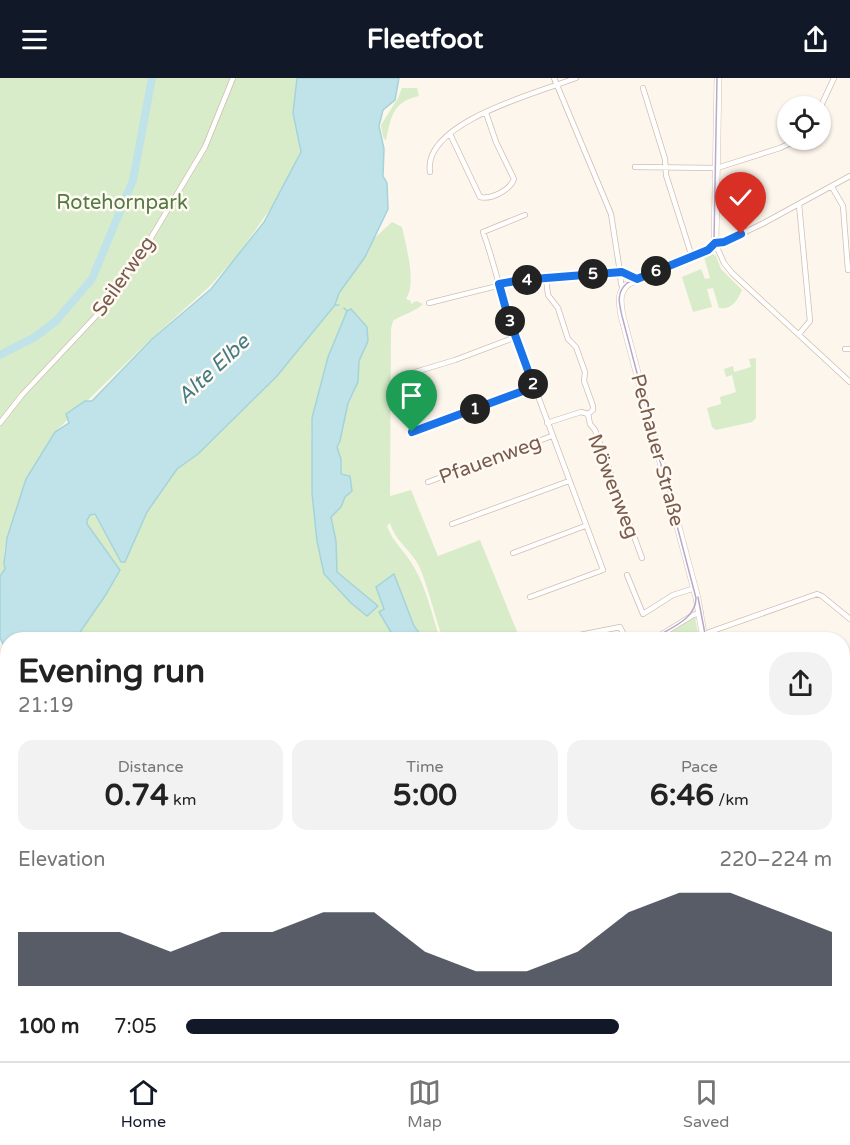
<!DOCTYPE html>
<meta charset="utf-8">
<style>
:root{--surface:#fff;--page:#f2f2f2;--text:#222;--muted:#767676;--line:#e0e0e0;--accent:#111827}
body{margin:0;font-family:"Varela Round",sans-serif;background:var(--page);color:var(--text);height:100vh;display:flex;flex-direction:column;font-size:22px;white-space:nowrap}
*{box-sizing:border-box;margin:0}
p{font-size:20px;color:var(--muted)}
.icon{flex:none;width:33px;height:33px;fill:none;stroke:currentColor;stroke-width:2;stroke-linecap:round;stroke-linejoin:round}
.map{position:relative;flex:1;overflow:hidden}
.sheet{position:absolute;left:0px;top:554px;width:850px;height:430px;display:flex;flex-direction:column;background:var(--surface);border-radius:24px 24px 0 0;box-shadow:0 2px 4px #0004}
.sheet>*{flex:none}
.buttons{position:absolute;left:777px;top:18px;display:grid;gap:12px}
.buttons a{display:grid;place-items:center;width:54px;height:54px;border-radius:50%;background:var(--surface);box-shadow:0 2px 4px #0004;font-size:30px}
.pin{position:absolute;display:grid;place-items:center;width:51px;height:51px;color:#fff;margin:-62px -26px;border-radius:50% 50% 50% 0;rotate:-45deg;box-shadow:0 0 6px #0007}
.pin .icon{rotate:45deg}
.km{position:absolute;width:30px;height:30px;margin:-15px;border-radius:50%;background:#222;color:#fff;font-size:16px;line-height:30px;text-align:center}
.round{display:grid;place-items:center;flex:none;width:63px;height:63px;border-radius:24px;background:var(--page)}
.head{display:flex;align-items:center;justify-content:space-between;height:102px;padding:0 18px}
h1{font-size:33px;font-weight:700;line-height:45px}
.stats{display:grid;grid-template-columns:repeat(3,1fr);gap:9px;height:102px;padding:6px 18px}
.stats div{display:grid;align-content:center;border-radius:15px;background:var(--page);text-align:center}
.stats b{font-size:30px;font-weight:700}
.stats small{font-size:16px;font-weight:400}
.stats p{font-size:16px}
.chart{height:168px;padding:12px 18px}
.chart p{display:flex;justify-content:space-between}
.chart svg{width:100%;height:108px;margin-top:6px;fill:var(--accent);opacity:.7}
ul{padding:0 18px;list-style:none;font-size:20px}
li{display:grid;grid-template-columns:96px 72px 1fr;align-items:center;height:45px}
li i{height:15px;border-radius:8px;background:var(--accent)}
header{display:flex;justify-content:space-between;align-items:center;height:78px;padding:0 18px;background:var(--accent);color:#fff;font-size:27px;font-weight:700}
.tab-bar{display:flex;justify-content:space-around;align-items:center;height:84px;border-top:2px solid var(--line);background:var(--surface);font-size:16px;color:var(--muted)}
.tab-bar a{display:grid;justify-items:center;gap:3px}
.tab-bar .selected{color:var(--accent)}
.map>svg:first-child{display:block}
</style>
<header><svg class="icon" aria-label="menu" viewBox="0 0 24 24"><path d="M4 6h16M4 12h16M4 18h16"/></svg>Fleetfoot<svg class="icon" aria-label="share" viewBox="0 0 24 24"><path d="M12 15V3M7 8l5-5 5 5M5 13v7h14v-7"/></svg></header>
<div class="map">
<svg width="850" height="983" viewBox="0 0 850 983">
<rect width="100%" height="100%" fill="#fdf6ec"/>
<!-- green -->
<path fill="#d8ecc9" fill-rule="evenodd" d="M0 0H297L293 35 300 74 284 111 238 177 209 209 151 261 55 354 10 449C6 461 2 477 5 491L0 498Z
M402 10H417L419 18C392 24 391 39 386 63L383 59 381 47 398 20Z
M392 144 402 149C406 168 417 205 406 221L411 223V226L416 223 423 226C415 234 403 236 393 243L391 251 390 418 411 412 438 478 480 462 520 561H443C434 537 429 511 419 488 411 472 395 463 390 445L387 448C393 465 407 475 415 491 427 512 432 537 440 561H424L414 548 394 496 385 531 379 534 395 561H80V554L110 511 119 490 87 446V442L90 437 94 436 121 484H125L147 434 177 391 198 376 277 298 337 224 356 233 329 220 368 166ZM362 273 357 294 358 304 348 325 340 363 337 369 341 381V396L348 397 350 414 345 419 342 427 331 439 336 463 337 494 378 528 367 538 324 496 311 355 328 279Z
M713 176 716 178 721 191 742 212C737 223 732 232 719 230L713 210 707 211 712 229 693 234 682 199 701 191 705 201 710 200 704 179Z
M756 280V340L752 344 716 352 712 349 707 330 721 326 720 319 736 314 732 297 726 299 724 291 733 288 734 294 751 289 749 281Z
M695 539 699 561H659L690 541Z
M131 977H395L392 983H132Z"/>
<!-- water -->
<path fill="#bfe3e8" stroke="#a5d3da" stroke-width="1.5" d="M297 0H399L395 22 383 32 379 48 384 71 383 98 387 105 388 131 365 179 339 215 335 227 277 298 198 376 177 391 147 434 125 484H121L95 436 90 437 87 442V446L120 492 105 518 80 554V561H8V976L128 977 130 983H0V579L5 570 0 560V498L5 491 4 485 7 460 26 401 55 354 69 345 66 336 85 323H92L152 261 211 211 264 144 301 74 293 35Z
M351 231 367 249 368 263 359 283 358 304 348 325 340 363 337 369 341 381V396L350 398 352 413 345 419 341 429 331 439 336 463 337 494 378 528 367 538 351 525 324 496 317 463 312 415V340L328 279 347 233Z
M394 496 414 548 424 561H395L379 534 384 531 376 509Z
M395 976H433V977L430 983H392Z"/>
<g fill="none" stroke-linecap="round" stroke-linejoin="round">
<!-- stream -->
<path stroke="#a5d3da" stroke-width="1.5" d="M335 227H339
M344 230 347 233"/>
<!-- river -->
<path stroke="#bfe3e8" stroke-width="8" d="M0 277 35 259 56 243 92 201 133 102 152 0"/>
<defs>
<path id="street" d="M554 0 611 136 620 194H625L637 201
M643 10 665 81 666 97 692 179
M820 30 834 0
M450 56 480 119C491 122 510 112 514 101L496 64 486 35
M635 89 717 90 780 70 797 62
M430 94C422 44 540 14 576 0
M850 98 762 146 724 164 715 165 724 185 732 195 850 304
M832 109 843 128 848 192
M525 137 483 154C493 181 499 208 507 235L603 492 530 519
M546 200 548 217 558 230 568 261 576 269 585 294 584 303 593 328V332L588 336 590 346 595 352 642 480
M429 225 521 202 620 194 621 206 623 210
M799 256 810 243 799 126
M845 271H850
M415 294 455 282 516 259
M0 345 22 317 111 222 149 163 205 69 233 0
M547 345 581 334 588 336
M412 354 534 309
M428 404 552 358
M452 446 569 403
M513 475 585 448
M627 497 643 536 673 517 695 510
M704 556 817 516 822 518 850 541
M560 561 620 549 626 561
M654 561 693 537 701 535
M850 579 846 587 850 593
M844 616 850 610
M843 668 850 675
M843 707 850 714
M843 713 850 707
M843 777 850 770
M843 828 850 829
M843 875 850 876
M843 945 850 947
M815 976 816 983
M575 983 579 976"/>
<path id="secondary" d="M704 561 697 520 622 238C620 225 617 214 629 205L708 172 715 165 718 0
M505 983 509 976"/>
</defs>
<!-- street casing -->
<use href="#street" stroke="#d1beb0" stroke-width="6"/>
<!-- secondary casing -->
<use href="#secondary" stroke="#d6c0b0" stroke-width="8"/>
<!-- street -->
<use href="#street" stroke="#fff" stroke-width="4.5"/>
<!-- secondary -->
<use href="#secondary" stroke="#fff" stroke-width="7"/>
<!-- tram -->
<path stroke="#b9a8c9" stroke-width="1.5" d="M698 519 706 561
M653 561C669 550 696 542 696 520L622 238C619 225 616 215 627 205L704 172 714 162 717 0"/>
</g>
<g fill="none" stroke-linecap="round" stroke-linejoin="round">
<defs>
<path id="route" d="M412 354 534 309 507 235 499 206 521 202 622 194 637 201 708 172 715 165 724 164 741 156"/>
</defs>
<!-- route casing -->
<use href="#route" stroke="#fff" stroke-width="12"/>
<!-- route -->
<use href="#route" stroke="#1a73e8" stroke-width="8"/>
</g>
<g text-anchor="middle" stroke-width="5" stroke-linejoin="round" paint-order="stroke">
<!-- park labels -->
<g font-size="20" fill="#537a41" stroke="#fffaf3">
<text x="122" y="131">Rotehornpark</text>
</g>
<!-- street labels -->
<g font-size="20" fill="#7a5c4d" stroke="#fffaf3">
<text transform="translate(123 198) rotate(-55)" y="7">Seilerweg</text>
<text transform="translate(658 372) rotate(75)" y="7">Pechauer Straße</text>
<text transform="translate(490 381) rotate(-20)" y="7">Pfauenweg</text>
<text transform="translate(614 408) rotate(69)" y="7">Möwenweg</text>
</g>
<!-- water labels -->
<g font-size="21" font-style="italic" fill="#437c86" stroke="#fffaf3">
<text transform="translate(213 291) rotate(-43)" y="7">Alte Elbe</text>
</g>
</g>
</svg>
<div class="buttons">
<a><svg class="icon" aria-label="locate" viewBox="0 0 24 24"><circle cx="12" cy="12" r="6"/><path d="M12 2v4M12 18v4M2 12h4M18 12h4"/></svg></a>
</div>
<div class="pin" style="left:412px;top:354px;background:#1e9e55"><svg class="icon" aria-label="arrive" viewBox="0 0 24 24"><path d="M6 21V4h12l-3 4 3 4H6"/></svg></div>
<div class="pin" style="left:741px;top:156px;background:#d93025"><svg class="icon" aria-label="check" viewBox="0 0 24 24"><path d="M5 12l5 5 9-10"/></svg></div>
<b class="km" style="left:475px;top:331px">1</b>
<b class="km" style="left:533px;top:306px">2</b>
<b class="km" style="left:510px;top:243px">3</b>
<b class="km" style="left:527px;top:202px">4</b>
<b class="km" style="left:593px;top:196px">5</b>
<b class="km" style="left:656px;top:193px">6</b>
<section class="sheet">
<div class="head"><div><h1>Evening run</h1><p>21:19</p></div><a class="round"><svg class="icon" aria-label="share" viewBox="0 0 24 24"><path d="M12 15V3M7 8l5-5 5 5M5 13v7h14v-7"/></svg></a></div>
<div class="stats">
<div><p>Distance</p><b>0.74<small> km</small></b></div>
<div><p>Time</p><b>5:00</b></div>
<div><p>Pace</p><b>6:46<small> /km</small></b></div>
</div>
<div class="chart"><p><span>Elevation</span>220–224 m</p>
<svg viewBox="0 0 160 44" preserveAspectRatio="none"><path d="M0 44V22L10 22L20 22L30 30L40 22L50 22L60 14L70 14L80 30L90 38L100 38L110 30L120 14L130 6L140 6L150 14L160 22V44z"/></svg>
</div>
<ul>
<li><b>100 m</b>7:05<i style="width:67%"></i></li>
</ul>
</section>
</div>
<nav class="tab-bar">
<a class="selected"><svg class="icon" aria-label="home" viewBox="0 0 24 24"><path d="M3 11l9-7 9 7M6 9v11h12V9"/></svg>Home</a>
<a><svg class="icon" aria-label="map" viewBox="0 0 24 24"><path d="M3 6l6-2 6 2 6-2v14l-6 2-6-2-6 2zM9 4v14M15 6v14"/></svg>Map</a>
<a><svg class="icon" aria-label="saved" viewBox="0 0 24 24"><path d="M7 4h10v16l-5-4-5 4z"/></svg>Saved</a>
</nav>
